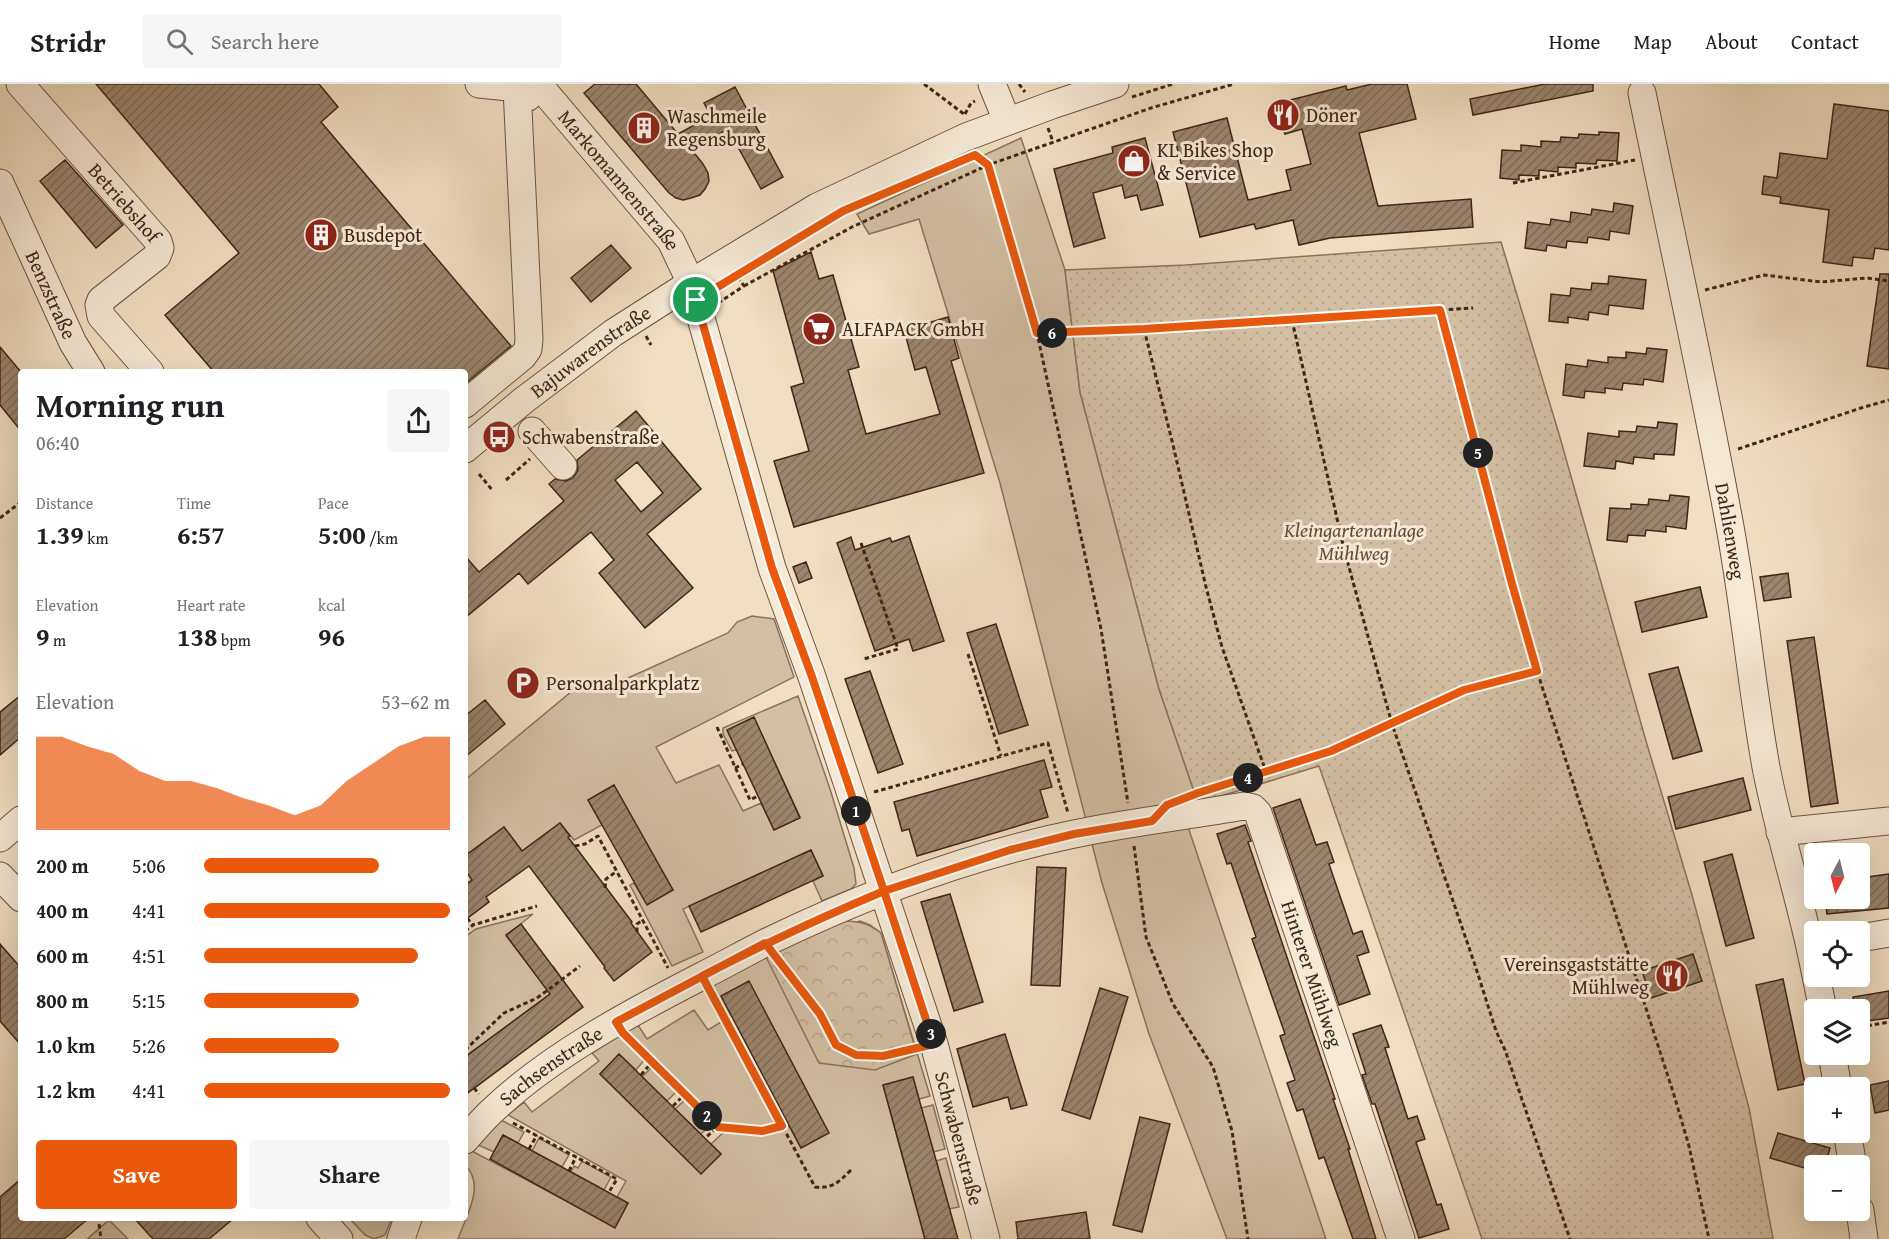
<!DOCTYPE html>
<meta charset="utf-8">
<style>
:root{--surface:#fff;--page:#f6f6f6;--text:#202124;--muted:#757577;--line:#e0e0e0;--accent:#ea580c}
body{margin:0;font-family:"Gentium Book Plus",serif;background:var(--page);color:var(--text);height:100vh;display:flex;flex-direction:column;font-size:22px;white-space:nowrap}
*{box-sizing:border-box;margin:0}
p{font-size:20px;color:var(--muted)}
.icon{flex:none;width:33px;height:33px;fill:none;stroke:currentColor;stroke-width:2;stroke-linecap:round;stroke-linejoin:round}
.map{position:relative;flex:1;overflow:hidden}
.panel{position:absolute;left:18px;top:285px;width:450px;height:852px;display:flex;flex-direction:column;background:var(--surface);border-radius:6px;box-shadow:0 6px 24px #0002}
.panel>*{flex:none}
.needle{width:39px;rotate:187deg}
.buttons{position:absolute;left:1804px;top:759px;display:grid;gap:12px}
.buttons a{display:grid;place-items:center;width:66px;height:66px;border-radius:6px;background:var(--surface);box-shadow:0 6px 24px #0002;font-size:30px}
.pin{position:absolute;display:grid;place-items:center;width:51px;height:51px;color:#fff;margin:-26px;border:3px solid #fff;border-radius:50%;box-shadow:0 2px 6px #0007}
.km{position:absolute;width:30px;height:30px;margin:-15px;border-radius:50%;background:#222;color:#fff;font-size:16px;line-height:30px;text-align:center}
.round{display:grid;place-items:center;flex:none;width:63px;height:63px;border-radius:6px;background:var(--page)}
.overview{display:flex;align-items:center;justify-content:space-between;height:102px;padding:0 18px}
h1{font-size:33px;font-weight:700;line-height:45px}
.metrics{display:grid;grid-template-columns:repeat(3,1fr);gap:9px;height:102px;padding:6px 18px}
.metrics div{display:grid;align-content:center}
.metrics b{font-size:26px;font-weight:700}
.metrics small{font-size:16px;font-weight:400}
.metrics p{font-size:16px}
.chart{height:168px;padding:12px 18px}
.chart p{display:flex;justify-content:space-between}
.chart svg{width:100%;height:108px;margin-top:6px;fill:var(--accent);opacity:.7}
.action{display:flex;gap:12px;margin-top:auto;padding:12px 18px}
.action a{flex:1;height:69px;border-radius:6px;background:var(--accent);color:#fff;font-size:24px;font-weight:700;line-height:69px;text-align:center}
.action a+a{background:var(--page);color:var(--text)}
ul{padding:0 18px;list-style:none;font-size:20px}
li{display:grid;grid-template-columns:96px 72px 1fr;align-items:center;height:45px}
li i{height:15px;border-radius:8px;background:var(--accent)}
header{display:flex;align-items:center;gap:36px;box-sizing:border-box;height:84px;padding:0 30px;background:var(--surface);border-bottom:2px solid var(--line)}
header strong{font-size:28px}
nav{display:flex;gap:33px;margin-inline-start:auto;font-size:21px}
.search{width:420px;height:54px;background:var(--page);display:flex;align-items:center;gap:15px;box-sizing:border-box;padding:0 21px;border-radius:6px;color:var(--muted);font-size:22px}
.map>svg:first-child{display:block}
</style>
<header>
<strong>Stridr</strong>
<div class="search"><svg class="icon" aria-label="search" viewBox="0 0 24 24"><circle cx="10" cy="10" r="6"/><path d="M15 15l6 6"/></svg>Search here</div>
<nav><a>Home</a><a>Map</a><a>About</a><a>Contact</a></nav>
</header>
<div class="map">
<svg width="1889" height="1155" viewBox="0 0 1889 1155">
<defs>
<pattern id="park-crowns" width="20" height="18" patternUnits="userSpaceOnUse" patternTransform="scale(1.5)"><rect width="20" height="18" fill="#d3c0a4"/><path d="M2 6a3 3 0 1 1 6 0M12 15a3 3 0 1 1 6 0" fill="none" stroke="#b6a58c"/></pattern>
<pattern id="garden-dots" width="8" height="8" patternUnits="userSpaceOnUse" patternTransform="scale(1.5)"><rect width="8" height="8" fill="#d3c0a4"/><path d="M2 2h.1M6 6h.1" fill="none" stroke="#b6a58c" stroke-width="1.8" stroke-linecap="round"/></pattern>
<pattern id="building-hatch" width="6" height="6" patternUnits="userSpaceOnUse" patternTransform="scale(1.5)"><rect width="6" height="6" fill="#9c866f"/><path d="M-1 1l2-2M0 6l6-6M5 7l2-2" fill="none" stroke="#816d5a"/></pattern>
</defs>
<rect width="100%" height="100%" fill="#f1dfc1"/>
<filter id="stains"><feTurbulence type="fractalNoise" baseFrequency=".00333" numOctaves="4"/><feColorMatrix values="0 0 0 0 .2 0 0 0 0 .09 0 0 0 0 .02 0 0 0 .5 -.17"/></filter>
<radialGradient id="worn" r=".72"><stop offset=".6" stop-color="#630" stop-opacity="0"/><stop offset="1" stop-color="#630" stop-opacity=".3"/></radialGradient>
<!-- grass -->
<path fill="#d3c0a4" stroke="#8a735d" stroke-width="1.5" d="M1021 54 1065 186 1080 308 1159 605 1198 719 1182 725 1326 1155H1227L1149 950 1102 799 1000 399 919 135 869 150 857 130Z
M752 532 774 535 794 593 656 663 676 699 719 681 743 727 761 719 774 746 800 733 754 634 736 666 732 667 723 650V644L798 612 830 705 854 784 856 800 851 805 822 817 813 797 823 792 811 766 683 825 703 868 672 882 630 801 634 799 647 820 673 806 614 701 588 716 602 741 574 756 560 739 522 767 504 743 465 772V696L571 608 614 594H628L728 549 737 538Z
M533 830 506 852 538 893 553 882 565 899 465 973V853L476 845Z
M860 837 870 841 881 849 930 1012 919 1015 913 993 883 1001 925 1155H458C466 1132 486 1101 465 1081V1073L470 1066 615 1143 628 1119 617 1113 626 1097 508 1031 524 1018 532 1028 599 977 592 969 620 951 645 975 636 986 619 970 600 990 701 1089 721 1070 711 1060 726 1046 774 1048 789 1042 801 1064 828 1049 748 898 721 912 730 930 726 933 709 901 765 871Z
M694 926 708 946 721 938 776 1039 765 1044 718 1040 627 947 638 941 647 955Z
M653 982 678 1006 667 1017 642 993Z
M686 1015 711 1040 701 1050 675 1025Z
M933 1021 945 1065 933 1068 921 1024Z
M501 1036 524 1048 518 1059 503 1051 494 1068 476 1060Z
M539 1054 569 1071 562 1083 532 1067Z
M946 1074 959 1123 949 1125 936 1077Z
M582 1077 611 1093 604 1106 571 1088 574 1082 578 1084Z
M349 1134H392L385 1151 374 1155 365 1151Z
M109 1136 128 1155H87Z"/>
<!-- park -->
<path fill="url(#park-crowns)" stroke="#8a735d" stroke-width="1.5" d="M845 837C860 837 869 840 881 849L917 970 875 986 819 979 765 871Z"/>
<!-- garden -->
<path fill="url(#garden-dots)" stroke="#8a735d" stroke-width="1.5" d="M1501 158 1559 350 1646 657 1692 811 1749 1024 1773 1155H1482L1319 682 1198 719 1159 605 1080 308 1065 186 1186 181Z"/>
<!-- building -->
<path fill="url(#building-hatch)" stroke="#402616" stroke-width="1.5" fill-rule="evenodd" d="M96 0H319L338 23 321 38 511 262 465 300V288H214L165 231 239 169Z
M595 0H636L678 50 711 32 704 19 735 3 783 93 761 105 728 45 691 65 703 80 708 89 709 97 705 105 700 111 691 114 683 116 676 114 669 109 584 9Z
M1372 0H1407L1416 35 1359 49 1378 122 1471 115 1473 143 1330 154 1299 161 1293 136 1256 145 1254 140 1200 153 1173 48 1227 34 1248 116 1291 106 1286 86 1311 80 1302 45 1285 50 1281 38 1278 39 1274 20 1346 2 1347 6Z
M1545 0H1593V7L1473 31 1470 15Z
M1834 20 1889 27V166L1875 164 1873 175 1853 173 1852 182 1823 178 1829 126 1780 119 1781 113 1762 110 1764 92 1777 94 1780 69 1827 75Z
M1599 48 1619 49 1617 77 1597 76 1596 80 1576 79V84L1558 83V88L1539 86V92L1519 91V96L1500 94 1502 66 1521 67V61L1541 63V57L1560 58 1561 53 1578 54 1579 50 1599 51Z
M1145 54 1163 121 1141 126 1137 111 1125 114 1122 101 1093 109 1105 154 1074 163 1054 85 1113 69 1112 63Z
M65 76 123 141 96 164 40 97Z
M1614 119 1633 122 1629 150 1610 147 1609 156 1588 153 1587 159 1567 157 1566 164 1547 161 1546 167 1525 164 1528 138 1550 141 1551 135 1570 138 1571 128 1591 131 1592 125 1613 128Z
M611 161 631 184 591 218 571 194Z
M811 168 819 195 833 191 859 283 848 286 866 350 940 330 926 283 915 286 904 246 948 233 959 274 951 277 984 389 794 443 774 377 809 367 791 303 804 299 773 187Z
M1880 190H1889V285L1867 282Z
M1609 192 1646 196 1643 225 1609 221 1608 231 1589 228 1588 236 1568 233V239L1549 237 1551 210 1570 212 1571 204 1591 206 1592 199 1608 200Z
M0 263 21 288V347L0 321Z
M1647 264 1667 266 1663 298 1644 295 1643 301 1623 299 1622 306 1605 304V309L1585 307 1584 314 1563 311 1566 280 1587 283 1588 276 1608 279V273L1626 274V268L1646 270Z
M636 327 701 405 647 450 693 504 645 544 599 489 614 476 591 448 528 500 519 489 465 534V472L479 488 564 417 549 400 555 395 566 397 573 394 578 386 577 376ZM637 378 663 409 641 428 615 396Z
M1658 338 1677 340 1674 371 1654 370V375L1634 373 1633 380 1616 377 1615 385 1584 382 1588 349 1619 353V347L1636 348 1637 342 1657 344Z
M1670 411 1689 413 1686 445 1666 442V448L1646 446 1645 452 1628 451 1627 458 1607 456 1610 424 1631 425V420L1648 421 1649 415 1669 417Z
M909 452 944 557 913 567 909 555 875 567 837 459 851 453 855 466 890 454 892 458Z
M806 478 812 494 799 499 793 483Z
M1788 489 1791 513 1764 517 1760 493Z
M1700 503 1707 533 1642 548 1635 518Z
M996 540 1028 641 999 650 967 549Z
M1814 553 1838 719 1811 723 1787 557Z
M1678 583 1702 667 1673 675 1649 590Z
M870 587 903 680 878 689 845 595Z
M21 611V653L0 671V628Z
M485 616 505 640 465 673V632Z
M754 633 800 734 774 746 727 646Z
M1044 676 1052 703 1040 706 1048 733 917 772 909 745 902 747 894 718Z
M1743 694 1751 726 1676 745 1668 713Z
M614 701 673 806 647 821 588 716Z
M1300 715 1316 761 1327 758 1334 778 1329 780 1353 850 1362 847 1369 868 1357 872 1370 910 1339 921 1273 724Z
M560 739 570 752 568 753 632 838 631 839 652 868 614 897 604 884 605 883 529 782 486 813 489 818 465 836V801L472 796 465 786V772L504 743 522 767Z
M1245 741 1251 757 1248 758 1335 1015H1333L1350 1065H1348L1376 1155H1353L1324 1073 1319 1075 1303 1025 1297 1027 1287 999 1295 996 1280 952 1285 950 1252 855 1256 853 1231 779 1227 780 1217 750Z
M811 766 823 792 701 848 689 822Z
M1732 770 1754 854 1726 862 1704 778Z
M1037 783 1066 784 1060 902 1031 901Z
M1889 790V824L1827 830 1825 814H1860V794Z
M950 810 983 918 954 927 921 818Z
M521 840 583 923 465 1011V973L550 910 506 851Z
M0 860 21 884V961L0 937Z
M1693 870 1702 897 1651 914 1642 887Z
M1783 895 1805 1000 1778 1006 1756 901Z
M749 897 829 1049 801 1064 721 912Z
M1100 904 1128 913 1090 1035 1062 1026Z
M1889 907V934L1860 938V926H1855L1853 913Z
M1381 941 1389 963 1385 964 1408 1035 1417 1032 1425 1055 1416 1058 1437 1121 1441 1120 1449 1145 1419 1154 1375 1020H1372L1362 991 1366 990 1353 950Z
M1005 950 1027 1021 1011 1025 1008 1013 973 1023 957 965Z
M619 970 721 1070 701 1090 600 990Z
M913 993 919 1015 958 1155H925L883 1001Z
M1889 997V1026L1875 1029 1870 1001Z
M1140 1033 1170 1040 1142 1148 1113 1141Z
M1778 1049 1830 1064 1825 1082H1815V1087L1770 1074Z
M503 1051 628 1119 615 1144 490 1075Z
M21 1095V1134H89L64 1155H0V1113Z
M1086 1128 1090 1155H1018L1016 1138Z
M134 1134H234L209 1155H153Z"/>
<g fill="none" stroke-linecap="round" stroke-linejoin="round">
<defs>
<g id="minor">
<path id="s1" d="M20 0 158 157 160 164 157 172 101 216 99 221 101 232 150 288"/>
<path d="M479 0 517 4 528 13"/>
<path id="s2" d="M538 0 671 157 691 199 772 484 812 593 934 960 986 1155"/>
<path d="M992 0 1007 37"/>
<path id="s3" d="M1642 9C1671 150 1702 291 1728 432 1744 515 1751 600 1766 683 1779 752 1802 818 1815 887"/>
<path id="s4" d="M0 99 73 259 91 288"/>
<path d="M465 320 523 272 528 265 529 255 517 4 514 0"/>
<path d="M532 347 563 382"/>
<path id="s5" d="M465 365 524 316 613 249 691 199 817 123 966 53 1052 21 1115 0"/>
<path d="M1780 748 1889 737"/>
<path d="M0 754 21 736"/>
<path d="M0 792 21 814"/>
<path d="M1860 854 1889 849"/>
<path d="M1816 892 1823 926"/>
<path d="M1832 970 1838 1004"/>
<path d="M1847 1048 1853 1082"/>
<path id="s6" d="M465 1056C474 1046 483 1035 493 1026 551 971 632 928 702 892 724 881 745 869 767 858 864 811 968 772 1074 750 1130 738 1187 732 1244 722L1253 724 1258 729 1401 1155"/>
<path d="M1860 1126 1864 1155"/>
<path d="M320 1134 339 1155"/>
<path d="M401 1155 408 1134"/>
</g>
</defs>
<!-- minor casing -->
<use href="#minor" stroke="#6c5441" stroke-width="29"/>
<!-- path -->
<path stroke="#402616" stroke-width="3" stroke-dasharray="4.5 3" stroke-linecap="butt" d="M924 0 964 30
M1019 0 1025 8
M1132 13 1173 0
M965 30 971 19 975 17
M1048 44 1053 58
M977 72 988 81 1037 249 1101 545 1128 719
M1513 99 1635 76
M744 202 852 143 988 81 1151 24 1234 0
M1705 206 1764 191 1821 198 1867 194 1889 197
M718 219 744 202 740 196
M1440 226 1512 500 1537 587 1674 1011 1689 1062 1709 1155
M1292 236 1344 465 1392 640 1475 881 1496 947 1505 966 1570 1155
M1144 245 1173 361 1206 503 1222 563 1266 688
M1037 249 1144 245 1473 224
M646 252 651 261
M1738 365 1861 324 1889 316
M479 390 493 407
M506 396 530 375
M0 434 21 418
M861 459 898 565 864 575
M968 570 1001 672
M717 643 750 716 758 712
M735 684 743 680
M1224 701 1331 667 1464 606 1537 587
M874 708 1048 659 1068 729
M575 762 585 760 598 752 668 884
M1134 762 1146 853 1173 920 1213 983 1232 1047 1248 1155
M605 804 606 795 617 787
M467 834 473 841
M465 847 473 841 537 822
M637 848V840L643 836
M778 875 820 930 836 961 857 971 883 972 912 965
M712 911 815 1103C832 1105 839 1098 851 1086
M1860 943 1889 938
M629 955 718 1043 705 1054
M465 966 504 929 537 914 580 882
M641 991 653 977
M474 1004 479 1010
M673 1022 685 1010
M513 1039 617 1095 609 1108
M718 1043 762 1047 787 1038
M529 1065 537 1051
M569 1087 576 1073
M99 1140 101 1155"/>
<!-- minor -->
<use href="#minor" stroke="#f6ead7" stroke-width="27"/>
</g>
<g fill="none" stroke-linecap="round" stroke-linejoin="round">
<defs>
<path id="route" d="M696 216 772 484 812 593 884 807C822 833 762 861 702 892L782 1042 762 1047 718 1043 623 949 616 938 765 859 820 930 836 961 856 971 883 972 934 960 884 807 1010 766 1074 750 1152 737 1167 721 1198 709 1331 667 1464 606 1537 587 1512 500 1440 226 1144 245 1037 249 988 81 975 71 843 127 696 216"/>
</defs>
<!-- route casing -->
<use href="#route" stroke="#fff" stroke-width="12"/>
<!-- route -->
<use href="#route" stroke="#ea580c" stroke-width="8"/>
</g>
<!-- icons -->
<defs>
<symbol id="restaurant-disc" viewBox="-11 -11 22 22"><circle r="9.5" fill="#8f2418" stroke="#f6ead7"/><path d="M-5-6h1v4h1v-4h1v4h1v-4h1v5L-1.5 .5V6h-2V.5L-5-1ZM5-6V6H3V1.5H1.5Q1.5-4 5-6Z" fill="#fff"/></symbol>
<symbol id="building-disc" viewBox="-11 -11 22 22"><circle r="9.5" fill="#8f2418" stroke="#f6ead7"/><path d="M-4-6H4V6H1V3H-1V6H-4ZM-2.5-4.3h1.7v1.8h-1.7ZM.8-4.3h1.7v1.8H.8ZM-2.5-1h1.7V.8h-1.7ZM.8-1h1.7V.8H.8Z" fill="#fff"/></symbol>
<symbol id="shop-disc" viewBox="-11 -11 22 22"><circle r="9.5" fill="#8f2418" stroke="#f6ead7"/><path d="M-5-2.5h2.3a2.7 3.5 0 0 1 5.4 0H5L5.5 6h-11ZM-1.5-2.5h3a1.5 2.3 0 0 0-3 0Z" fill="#fff"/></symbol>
<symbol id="supermarket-disc" viewBox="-11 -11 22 22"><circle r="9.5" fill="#8f2418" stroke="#f6ead7"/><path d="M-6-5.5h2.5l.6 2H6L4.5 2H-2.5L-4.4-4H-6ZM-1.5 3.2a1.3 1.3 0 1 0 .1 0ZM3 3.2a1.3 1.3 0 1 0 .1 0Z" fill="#fff"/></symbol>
<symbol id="bus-disc" viewBox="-11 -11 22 22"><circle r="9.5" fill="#8f2418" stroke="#f6ead7"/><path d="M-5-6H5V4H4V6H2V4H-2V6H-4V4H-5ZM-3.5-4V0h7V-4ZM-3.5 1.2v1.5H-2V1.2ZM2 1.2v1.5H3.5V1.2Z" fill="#fff"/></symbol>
<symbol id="parking-disc" viewBox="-11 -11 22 22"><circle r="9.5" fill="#8f2418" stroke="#f6ead7"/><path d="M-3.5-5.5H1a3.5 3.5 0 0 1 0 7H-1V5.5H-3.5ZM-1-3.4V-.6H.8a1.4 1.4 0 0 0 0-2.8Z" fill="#fff"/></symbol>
</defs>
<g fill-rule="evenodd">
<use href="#restaurant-disc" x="1264" y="12" width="38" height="38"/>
<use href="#building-disc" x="625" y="25" width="38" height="38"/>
<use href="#shop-disc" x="1115" y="58" width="38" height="38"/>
<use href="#building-disc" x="302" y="132" width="38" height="38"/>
<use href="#supermarket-disc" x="800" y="226" width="38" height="38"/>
<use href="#bus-disc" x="480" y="334" width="38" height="38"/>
<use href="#parking-disc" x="504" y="580" width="38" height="38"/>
<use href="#restaurant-disc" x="1653" y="873" width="38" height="38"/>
</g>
<g text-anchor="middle" stroke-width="6" stroke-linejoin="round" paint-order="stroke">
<!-- poi labels -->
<g font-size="20" fill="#402616" stroke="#f6ead7" text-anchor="start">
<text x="1306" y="38">Döner</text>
<text x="667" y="39">Waschmeile<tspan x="667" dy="23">Regensburg</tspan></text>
<text x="1157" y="73">KL Bikes Shop<tspan x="1157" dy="23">&amp; Service</tspan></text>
<text x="344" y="158">Busdepot</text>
<text x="842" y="252">ALFAPACK GmbH</text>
<text x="522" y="360">Schwabenstraße</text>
<text x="546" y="606">Personalparkplatz</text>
<text x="1649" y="887" text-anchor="end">Vereinsgaststätte<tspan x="1649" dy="23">Mühlweg</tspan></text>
</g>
<!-- street labels -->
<g font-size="20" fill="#402616" stroke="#f6ead7">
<text dy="7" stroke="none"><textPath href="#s2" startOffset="126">Markomannenstraße</textPath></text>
<text dy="7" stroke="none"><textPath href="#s1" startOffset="158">Betriebshof</textPath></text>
<text dy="7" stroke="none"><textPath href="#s4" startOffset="123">Benzstraße</textPath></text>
<text dy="7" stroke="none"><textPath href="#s5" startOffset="159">Bajuwarenstraße</textPath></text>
<text dy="7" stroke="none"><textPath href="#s3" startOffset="447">Dahlienweg</textPath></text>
<text dy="7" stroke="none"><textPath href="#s6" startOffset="1048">Hinterer Mühlweg</textPath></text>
<text dy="7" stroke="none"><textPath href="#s6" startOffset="114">Sachsenstraße</textPath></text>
<text dy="7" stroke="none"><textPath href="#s2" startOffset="1149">Schwabenstraße</textPath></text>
</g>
<!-- park labels -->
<g font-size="20" font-style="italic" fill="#654c3a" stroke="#f6ead7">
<text x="1354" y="453">Kleingartenanlage<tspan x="1354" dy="23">Mühlweg</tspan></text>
</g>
</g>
<rect width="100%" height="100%" filter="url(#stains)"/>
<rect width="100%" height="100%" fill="url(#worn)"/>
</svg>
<div class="buttons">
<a><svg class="needle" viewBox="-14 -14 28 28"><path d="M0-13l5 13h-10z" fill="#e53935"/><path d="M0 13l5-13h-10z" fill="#757577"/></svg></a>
<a><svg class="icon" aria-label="locate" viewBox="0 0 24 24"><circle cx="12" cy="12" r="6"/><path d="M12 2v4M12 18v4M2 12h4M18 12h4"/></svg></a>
<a><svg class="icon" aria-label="layers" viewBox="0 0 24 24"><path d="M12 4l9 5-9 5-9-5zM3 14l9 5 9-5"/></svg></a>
<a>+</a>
<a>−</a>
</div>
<div class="pin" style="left:696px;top:216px;background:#1e9e55"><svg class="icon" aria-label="arrive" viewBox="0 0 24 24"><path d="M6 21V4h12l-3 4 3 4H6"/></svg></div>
<b class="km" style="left:856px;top:727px">1</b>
<b class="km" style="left:707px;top:1032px">2</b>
<b class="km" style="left:931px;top:950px">3</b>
<b class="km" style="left:1248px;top:694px">4</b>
<b class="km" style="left:1478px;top:369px">5</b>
<b class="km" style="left:1052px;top:249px">6</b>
<section class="panel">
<div class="overview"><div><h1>Morning run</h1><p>06:40</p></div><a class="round"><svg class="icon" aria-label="share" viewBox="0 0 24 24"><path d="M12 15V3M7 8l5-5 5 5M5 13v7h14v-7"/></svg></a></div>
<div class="metrics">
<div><p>Distance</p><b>1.39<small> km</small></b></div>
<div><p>Time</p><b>6:57</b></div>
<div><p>Pace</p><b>5:00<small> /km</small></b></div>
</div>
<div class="metrics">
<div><p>Elevation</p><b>9<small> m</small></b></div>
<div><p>Heart rate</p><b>138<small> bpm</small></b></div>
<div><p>kcal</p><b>96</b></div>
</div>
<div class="chart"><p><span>Elevation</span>53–62 m</p>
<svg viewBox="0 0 160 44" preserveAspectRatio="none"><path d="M0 44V6L10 6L20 10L30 13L40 20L50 24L60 24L70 27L80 31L90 34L100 38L110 34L120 24L130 17L140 10L150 6L160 6V44z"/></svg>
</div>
<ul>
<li><b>200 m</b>5:06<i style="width:71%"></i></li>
<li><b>400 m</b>4:41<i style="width:100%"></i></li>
<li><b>600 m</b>4:51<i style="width:87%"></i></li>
<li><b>800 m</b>5:15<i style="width:63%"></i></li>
<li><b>1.0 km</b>5:26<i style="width:55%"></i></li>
<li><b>1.2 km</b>4:41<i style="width:100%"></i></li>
</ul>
<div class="action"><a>Save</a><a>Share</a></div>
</section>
</div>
